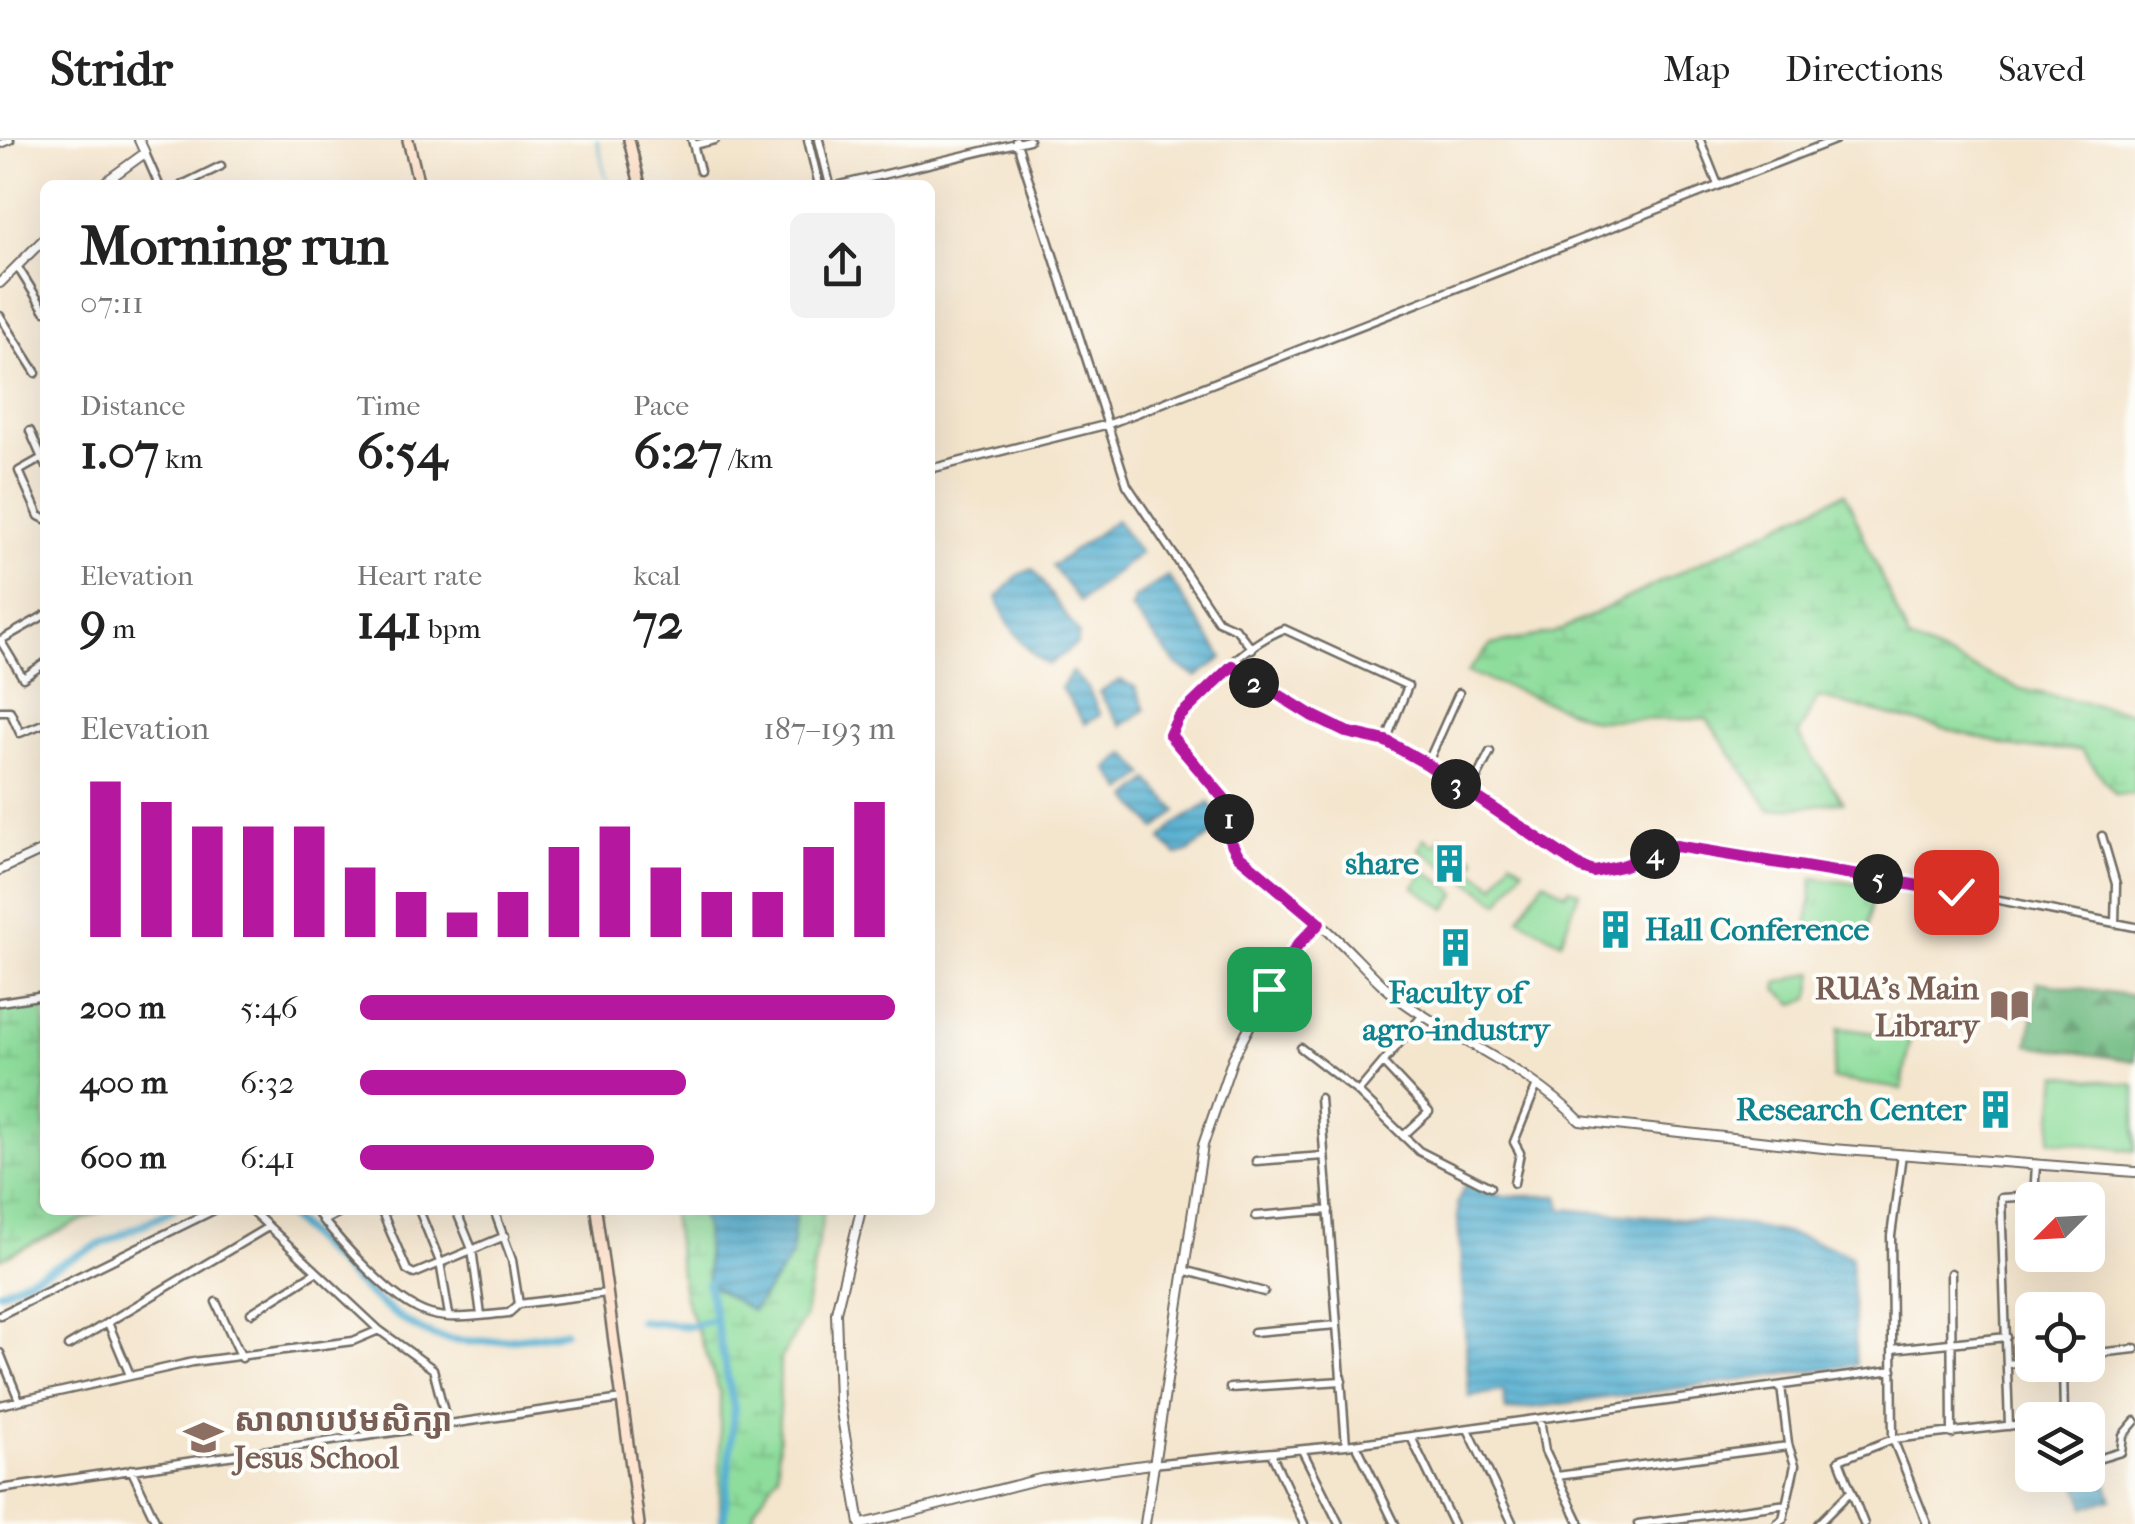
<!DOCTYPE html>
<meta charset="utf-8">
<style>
:root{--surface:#fff;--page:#f2f2f2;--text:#222;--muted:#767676;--line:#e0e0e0;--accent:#b5179e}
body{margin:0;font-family:"IM FELL French Canon","Noto Sans Khmer",serif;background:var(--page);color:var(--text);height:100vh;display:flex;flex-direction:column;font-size:38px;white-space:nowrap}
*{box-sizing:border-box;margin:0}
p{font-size:32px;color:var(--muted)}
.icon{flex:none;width:55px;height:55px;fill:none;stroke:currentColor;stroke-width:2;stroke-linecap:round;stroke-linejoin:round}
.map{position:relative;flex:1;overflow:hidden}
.panel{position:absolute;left:40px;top:40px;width:895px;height:1035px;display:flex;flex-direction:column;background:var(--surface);border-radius:15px;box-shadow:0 10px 40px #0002}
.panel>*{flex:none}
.needle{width:65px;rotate:246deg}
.fabs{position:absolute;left:2015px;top:1042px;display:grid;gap:20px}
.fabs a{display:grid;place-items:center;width:90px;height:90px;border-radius:15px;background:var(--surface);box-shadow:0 10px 40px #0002;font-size:50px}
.pin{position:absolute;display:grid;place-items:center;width:85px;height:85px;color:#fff;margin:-42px;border-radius:20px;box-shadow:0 5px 15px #0006}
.km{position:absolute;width:50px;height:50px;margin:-25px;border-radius:50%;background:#222;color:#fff;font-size:28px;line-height:50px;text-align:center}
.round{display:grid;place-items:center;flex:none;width:105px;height:105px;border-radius:15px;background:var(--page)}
.overview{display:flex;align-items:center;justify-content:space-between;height:170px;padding:0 40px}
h1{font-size:55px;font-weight:700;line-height:75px}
.metrics{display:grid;grid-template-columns:repeat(3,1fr);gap:15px;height:170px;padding:10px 40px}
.metrics div{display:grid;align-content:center}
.metrics b{font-size:50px;font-weight:700}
.metrics small{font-size:28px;font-weight:400}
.metrics p{font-size:28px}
.chart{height:280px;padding:20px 40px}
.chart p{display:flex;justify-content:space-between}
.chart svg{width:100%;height:180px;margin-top:10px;stroke:var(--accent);stroke-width:6}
ul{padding:0 40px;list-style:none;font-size:32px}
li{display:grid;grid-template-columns:160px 120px 1fr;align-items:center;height:75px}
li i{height:25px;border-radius:12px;background:var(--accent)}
header{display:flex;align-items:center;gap:60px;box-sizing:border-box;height:140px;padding:0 50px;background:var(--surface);border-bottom:2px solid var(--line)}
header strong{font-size:48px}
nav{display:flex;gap:55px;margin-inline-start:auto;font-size:35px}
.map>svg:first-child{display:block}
</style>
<header>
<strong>Stridr</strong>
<nav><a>Map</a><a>Directions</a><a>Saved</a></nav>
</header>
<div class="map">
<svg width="2135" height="1384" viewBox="0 0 2135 1384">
<defs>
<pattern id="grass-tufts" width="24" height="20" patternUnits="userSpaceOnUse" patternTransform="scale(2.5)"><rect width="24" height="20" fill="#8edd9c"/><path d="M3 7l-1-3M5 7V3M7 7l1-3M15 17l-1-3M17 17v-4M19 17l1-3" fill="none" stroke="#7bbe87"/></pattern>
<pattern id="forest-firs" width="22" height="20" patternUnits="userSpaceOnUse" patternTransform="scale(2.5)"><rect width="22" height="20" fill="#72bc84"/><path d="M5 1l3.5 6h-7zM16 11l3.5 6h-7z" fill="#5e996c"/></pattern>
<pattern id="wetland-marsh" width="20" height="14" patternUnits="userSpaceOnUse" patternTransform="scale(2.5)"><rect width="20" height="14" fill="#8edd9c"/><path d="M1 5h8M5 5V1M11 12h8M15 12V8" fill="none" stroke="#7bbe87"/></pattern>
<pattern id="water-rules" width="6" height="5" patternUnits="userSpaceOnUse" patternTransform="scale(2.5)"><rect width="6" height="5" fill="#52aed0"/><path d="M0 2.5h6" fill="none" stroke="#448ea9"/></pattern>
</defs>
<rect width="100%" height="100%" fill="#fdfcf7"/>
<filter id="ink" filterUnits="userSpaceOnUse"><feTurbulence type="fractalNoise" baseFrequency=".01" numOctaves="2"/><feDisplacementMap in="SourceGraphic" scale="20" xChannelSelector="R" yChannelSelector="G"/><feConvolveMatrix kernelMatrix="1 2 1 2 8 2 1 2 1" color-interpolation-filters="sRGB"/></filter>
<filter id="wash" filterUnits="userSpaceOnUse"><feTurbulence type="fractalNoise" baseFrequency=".0048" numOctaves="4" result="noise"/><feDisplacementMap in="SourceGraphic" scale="40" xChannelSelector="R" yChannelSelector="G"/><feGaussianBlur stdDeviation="2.25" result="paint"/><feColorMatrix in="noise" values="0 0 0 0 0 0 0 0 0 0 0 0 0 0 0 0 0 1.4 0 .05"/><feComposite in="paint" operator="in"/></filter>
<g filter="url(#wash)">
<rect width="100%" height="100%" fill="#f4e5cd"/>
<!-- grass -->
<path fill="url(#grass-tufts)" stroke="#5c8464" stroke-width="2.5" d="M1813 738 1874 746 1867 800 1807 790Z
M1839 888 1910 898 1902 949 1832 939Z"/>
<!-- forest -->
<path fill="url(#forest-firs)" stroke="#4e7458" stroke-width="2.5" d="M2038 842 2135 856V921L2028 905Z"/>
<!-- wetland -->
<path fill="url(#wetland-marsh)" stroke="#5c8464" stroke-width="2.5" d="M1845 353 1909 500 2021 549 2135 573V654L2116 655 2081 610 2019 608 1818 557 1798 595 1843 662 1770 670 1707 579 1594 580 1467 532 1491 505 1556 492Z
M45 862V1070H103L0 1119V869Z
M671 1070H824L804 1178 780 1220 778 1334 755 1368 751 1384H720V1252L684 1155Z"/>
<!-- garden -->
<path fill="#8edd9c" stroke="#5c8464" stroke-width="2.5" d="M1441 696 1476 719 1462 738 1419 709 1424 698 1435 705Z
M1511 719 1523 728 1500 763 1467 741 1474 731 1495 746Z
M1425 731 1457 753 1446 769 1414 747Z
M1544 740 1565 754 1569 748 1579 752 1561 802 1519 778Z
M1814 832 1810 859 1794 864 1777 850 1778 843Z
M2058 935 2135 945V1011L2050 1000Z"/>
<!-- water -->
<path fill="url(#water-rules)" stroke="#3e6c7e" stroke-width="2.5" d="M1116 380 1140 413 1080 462 1052 426Z
M1033 429 1079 494 1077 504 1048 525C1026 512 1004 482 997 457L1020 434Z
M1168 436 1223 518 1196 537 1176 524 1131 468 1135 458Z
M1072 532 1088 548 1100 575 1085 584 1061 548Z
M1120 540 1135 547 1145 570 1121 586 1099 553Z
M1126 613 1145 634 1124 651 1108 629Z
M1149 640 1177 671 1156 689 1129 658Z
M1209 663 1226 685 1188 712 1177 715 1161 700 1174 685Z
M1465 1045 1503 1056H1559L1562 1069C1657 1079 1766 1075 1851 1116L1856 1225 1506 1271 1503 1251 1469 1257 1457 1063Z
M699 1070H796L791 1118 752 1171 708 1144 705 1088Z
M2104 1336 2112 1359 2085 1367 2077 1345Z"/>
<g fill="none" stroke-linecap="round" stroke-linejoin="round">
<!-- stream -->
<path stroke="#52aed0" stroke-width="2.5" d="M597 0 608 45"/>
<!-- canal -->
<path stroke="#52aed0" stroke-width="8" d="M282 1070C322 1107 392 1190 447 1199 485 1206 526 1197 564 1192
M708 1144 734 1268 723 1384
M0 1152 173 1070
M640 1181 689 1186 712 1180"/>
</g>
</g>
<g filter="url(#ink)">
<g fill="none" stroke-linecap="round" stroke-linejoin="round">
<defs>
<path id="minor" d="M692 0 700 31
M808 0 819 45
M819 0 830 45
M1016 0 1127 345 1218 481 1236 489 1252 509
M1700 0 1718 45
M0 4 10 0
M694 5 715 0
M145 13 159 45
M182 45 221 26
M840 45 1029 0
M17 126 45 171
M0 176 36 233
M30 291 45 325
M42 318 19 331 39 376 45 379
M930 329 1109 284 1835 0
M0 500 23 538 45 523
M1 500 45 475
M1232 526 1311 575 1346 592 1386 601 1427 624 1582 728 1594 731 1622 726 1676 706 1914 743 2135 787
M0 571H10L20 593 45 583
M1427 624 1459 553
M1469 653 1490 612
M2102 696 2116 744 2115 784
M1319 783 1237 715 1230 700 1226 661 1170 595C1187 559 1247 503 1284 489L1408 546 1386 601
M0 862 45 855
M1301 908 1358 952 1419 1011 1490 1047
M1384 924 1429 972 1403 996
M1358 952 1423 875
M1320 958 1346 1305
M1902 1014 1891 1096 1893 1299 1927 1384
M1256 1021 1324 1016
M1514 1043 1520 1013 1514 1002 1537 945
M2034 1058 2036 1024
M251 1070 379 1190 433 1229 447 1283
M315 1070C339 1100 393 1164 430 1174 454 1181 484 1175 509 1173L519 1164 607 1153
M381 1070 407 1130 414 1134 505 1096
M419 1070 440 1122 449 1175
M456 1070 472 1109 481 1175
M494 1070 512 1120 519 1164
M1256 1076 1329 1070
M323 1081 344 1070
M2031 1100 2032 1081
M1183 1130 1264 1152
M1951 1133 1952 1294
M216 1162 242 1218
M251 1173 316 1132
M0 1175 214 1070
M109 1185 130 1235
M1254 1192 1337 1185
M68 1206 268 1087
M1892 1209 2007 1197
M0 1213 19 1260
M2088 1214 2135 1209
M2007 1224 2032 1221
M2063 1225 2064 1280
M1230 1248 1342 1241
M0 1265 193 1222 353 1201 379 1190
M1540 1279 1545 1311 1580 1384
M2049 1280 2064 1278
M2009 1286 2001 1058 2034 1056
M1468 1289 1513 1384
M1411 1297 1453 1384
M1356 1304 1395 1384
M1302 1310 1339 1384
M1271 1313 1304 1384
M2088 1322 2121 1312 2123 1295 2135 1281
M1151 1324 1346 1305 1893 1230
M131 1329 157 1384
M1557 1336 1788 1306
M0 1349 622 1259
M1638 1384 1787 1364
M1777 1384 1783 1379 1795 1325 1788 1304 1781 1246
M1818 1384 1851 1351
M1864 1384 1839 1320 1893 1299 2032 1283"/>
<path id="tertiary" d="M101 45 145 13 139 0
M0 143 45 98
M0 730 45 709
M860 1384 839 1260 836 1172 861 1070
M863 1384 1040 1339 1151 1324
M1145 1384 1203 1005 1233 918 1269 849 1298 805 1319 783C1351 809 1374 842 1409 866 1466 905 1531 931 1580 981L1832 1009 2135 1032"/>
<path id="secondary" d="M408 0 419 45
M629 0 640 45
M596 1070 639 1384"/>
</defs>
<!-- minor casing -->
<use href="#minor" stroke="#716c64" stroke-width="11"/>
<!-- tertiary casing -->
<use href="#tertiary" stroke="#716c64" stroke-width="12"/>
<!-- secondary casing -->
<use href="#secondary" stroke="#716c64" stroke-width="14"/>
<!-- minor -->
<use href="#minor" stroke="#fff" stroke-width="6"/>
<!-- tertiary -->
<use href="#tertiary" stroke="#fff" stroke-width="8"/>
<!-- secondary -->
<use href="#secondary" stroke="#fde4d0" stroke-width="9"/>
</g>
</g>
<g fill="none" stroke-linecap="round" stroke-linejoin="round" filter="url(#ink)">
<defs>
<path id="route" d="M1269 849 1298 805 1319 783 1238 715 1230 700 1226 661 1170 595 1178 578 1232 526 1311 575 1346 592 1386 601 1427 624 1582 728 1594 732 1622 726 1676 706 1956 752"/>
</defs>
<!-- route casing -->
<use href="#route" stroke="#fff" stroke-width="20"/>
<!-- route -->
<use href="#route" stroke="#b5179e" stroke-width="12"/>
</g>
<!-- icons -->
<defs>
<symbol id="building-bare" viewBox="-9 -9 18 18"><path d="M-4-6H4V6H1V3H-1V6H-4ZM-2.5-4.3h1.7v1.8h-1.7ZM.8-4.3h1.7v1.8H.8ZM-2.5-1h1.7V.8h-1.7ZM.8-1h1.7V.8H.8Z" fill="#0f9aa8" stroke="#fdfcf7" stroke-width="2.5" paint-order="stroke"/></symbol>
<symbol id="library-bare" viewBox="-9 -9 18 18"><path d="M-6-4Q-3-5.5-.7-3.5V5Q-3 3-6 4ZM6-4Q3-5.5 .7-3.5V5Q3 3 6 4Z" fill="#8d6e63" stroke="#fdfcf7" stroke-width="2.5" paint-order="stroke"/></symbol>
<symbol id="school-bare" viewBox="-9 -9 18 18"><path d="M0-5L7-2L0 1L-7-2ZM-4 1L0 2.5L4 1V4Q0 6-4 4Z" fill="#8d6e63" stroke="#fdfcf7" stroke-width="2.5" paint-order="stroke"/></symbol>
</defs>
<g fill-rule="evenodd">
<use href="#building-bare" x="1422" y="696" width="55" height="55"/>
<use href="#building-bare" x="1588" y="762" width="55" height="55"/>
<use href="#building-bare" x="1428" y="780" width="55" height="55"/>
<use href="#library-bare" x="1982" y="838" width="55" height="55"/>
<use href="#building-bare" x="1968" y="942" width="55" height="55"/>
<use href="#school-bare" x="176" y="1270" width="55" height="55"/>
</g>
<g text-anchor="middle" stroke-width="8" stroke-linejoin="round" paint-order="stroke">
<!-- culture labels -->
<g font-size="32" font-weight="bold" fill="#0d838f" stroke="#fdfcf7" text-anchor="end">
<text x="1419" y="734">share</text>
<text x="1645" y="800" text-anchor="start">Hall Conference</text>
<text x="1456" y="863" text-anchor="middle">Faculty of<tspan x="1456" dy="37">agro-industry</tspan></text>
<text x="1966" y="980">Research Center</text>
</g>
<!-- education labels -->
<g font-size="32" font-weight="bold" fill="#785e54" stroke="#fdfcf7" text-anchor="end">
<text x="1979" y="859">RUA's Main<tspan x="1979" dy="37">Library</tspan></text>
<text x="234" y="1291" text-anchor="start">សាលាបឋមសិក្សា<tspan x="234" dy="37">Jesus School</tspan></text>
</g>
</g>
</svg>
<div class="fabs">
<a><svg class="needle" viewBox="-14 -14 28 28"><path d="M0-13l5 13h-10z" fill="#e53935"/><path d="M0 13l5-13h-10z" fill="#767676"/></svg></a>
<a><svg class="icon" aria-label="locate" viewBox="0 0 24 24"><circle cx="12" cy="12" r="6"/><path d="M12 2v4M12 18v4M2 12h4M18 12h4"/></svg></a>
<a><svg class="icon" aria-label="layers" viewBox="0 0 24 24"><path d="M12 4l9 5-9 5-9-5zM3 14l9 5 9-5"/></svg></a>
</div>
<div class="pin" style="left:1269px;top:849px;background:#1e9e55"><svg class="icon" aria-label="arrive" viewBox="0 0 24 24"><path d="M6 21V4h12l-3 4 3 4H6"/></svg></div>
<div class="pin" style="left:1956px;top:752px;background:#d93025"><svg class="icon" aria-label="check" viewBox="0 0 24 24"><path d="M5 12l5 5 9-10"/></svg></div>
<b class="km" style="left:1229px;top:679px">1</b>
<b class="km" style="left:1254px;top:543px">2</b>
<b class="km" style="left:1456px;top:644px">3</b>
<b class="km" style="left:1655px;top:714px">4</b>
<b class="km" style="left:1878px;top:739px">5</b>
<section class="panel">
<div class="overview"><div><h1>Morning run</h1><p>07:11</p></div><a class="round"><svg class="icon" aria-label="share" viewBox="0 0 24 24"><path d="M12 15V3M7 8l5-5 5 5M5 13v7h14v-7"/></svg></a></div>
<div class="metrics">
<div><p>Distance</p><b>1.07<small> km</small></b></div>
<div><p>Time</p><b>6:54</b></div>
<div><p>Pace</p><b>6:27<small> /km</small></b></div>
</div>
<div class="metrics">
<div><p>Elevation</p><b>9<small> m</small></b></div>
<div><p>Heart rate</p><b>141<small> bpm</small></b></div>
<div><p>kcal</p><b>72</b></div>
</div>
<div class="chart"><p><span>Elevation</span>187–193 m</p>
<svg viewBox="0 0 160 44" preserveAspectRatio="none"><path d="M5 44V6M15 44V11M25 44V17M35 44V17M45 44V17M55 44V27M65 44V33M75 44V38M85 44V33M95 44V22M105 44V17M115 44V27M125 44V33M135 44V33M145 44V22M155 44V11"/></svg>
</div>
<ul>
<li><b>200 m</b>5:46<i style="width:100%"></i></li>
<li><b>400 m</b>6:32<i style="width:61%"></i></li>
<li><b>600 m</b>6:41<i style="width:55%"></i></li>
</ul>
</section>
</div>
